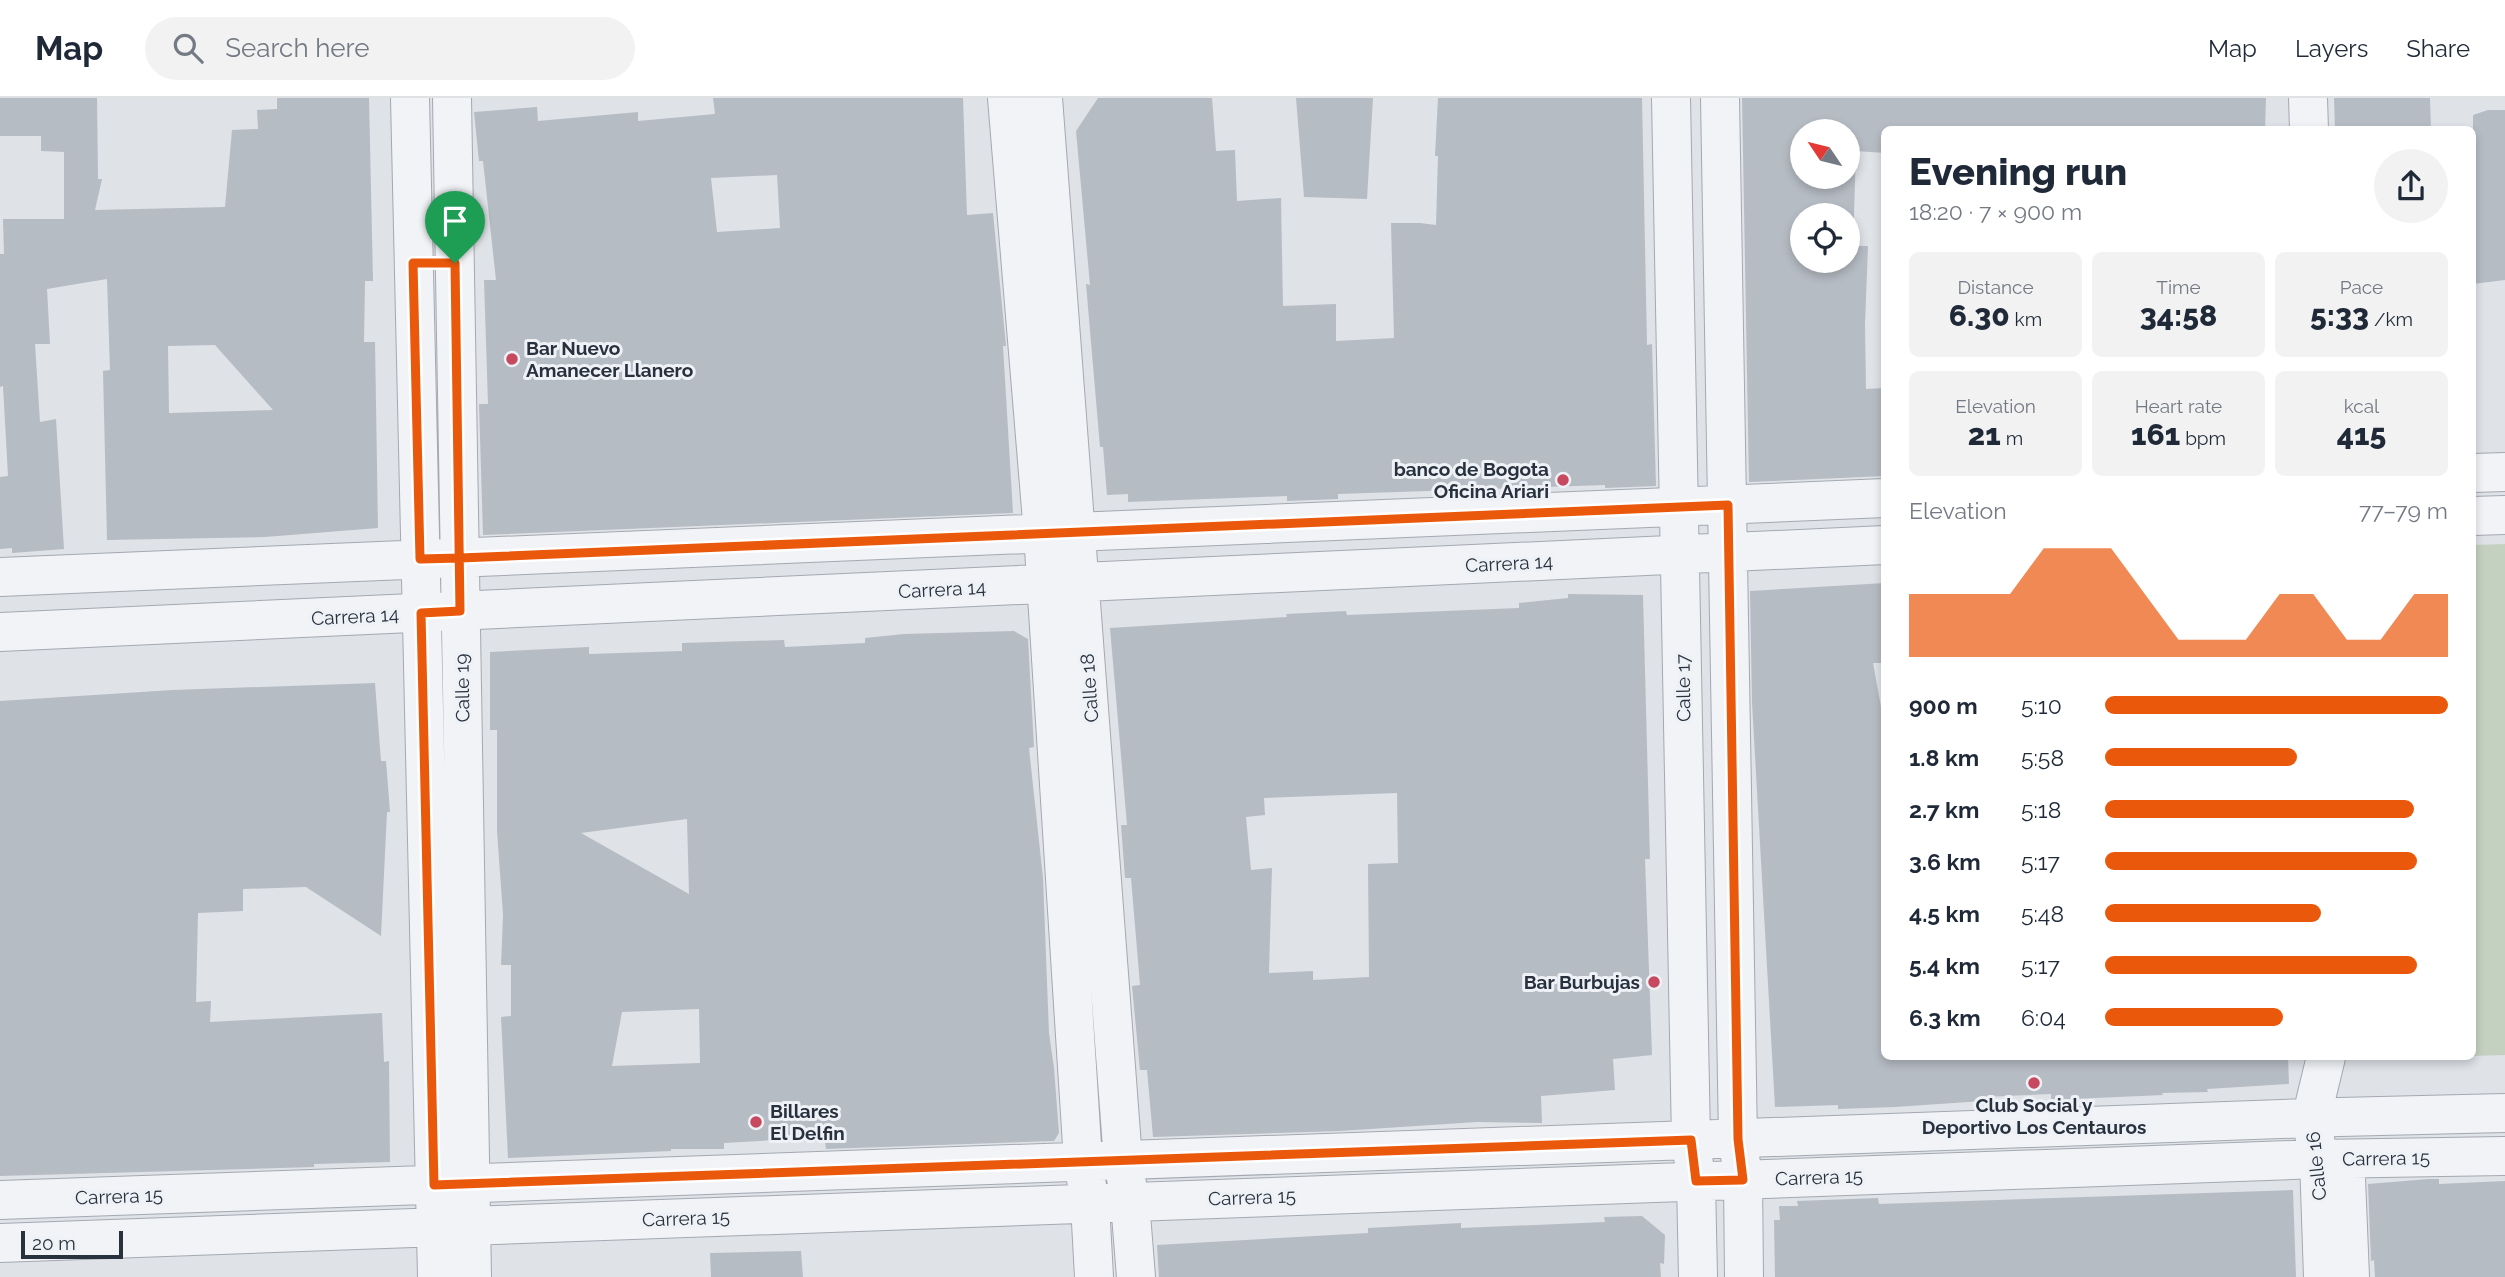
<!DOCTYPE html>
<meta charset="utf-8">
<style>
:root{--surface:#fff;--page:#f2f2f3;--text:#1f2937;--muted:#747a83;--line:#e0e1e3;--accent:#ea580c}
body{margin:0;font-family:Raleway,sans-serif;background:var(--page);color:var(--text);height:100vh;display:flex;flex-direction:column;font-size:26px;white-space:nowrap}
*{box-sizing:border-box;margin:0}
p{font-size:23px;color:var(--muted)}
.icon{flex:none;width:38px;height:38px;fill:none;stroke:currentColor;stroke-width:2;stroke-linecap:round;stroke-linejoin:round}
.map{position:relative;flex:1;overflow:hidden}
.drawer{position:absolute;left:1881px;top:28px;width:595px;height:934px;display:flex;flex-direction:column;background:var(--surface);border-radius:10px;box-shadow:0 4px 10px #0003}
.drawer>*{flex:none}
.needle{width:46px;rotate:305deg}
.controls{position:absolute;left:1790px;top:21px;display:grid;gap:14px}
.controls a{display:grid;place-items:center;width:70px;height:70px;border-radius:50%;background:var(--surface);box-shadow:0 4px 10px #0003;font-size:35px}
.scale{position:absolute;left:21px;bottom:18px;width:102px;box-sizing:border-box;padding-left:7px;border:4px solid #28313e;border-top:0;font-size:19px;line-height:24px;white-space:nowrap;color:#28313e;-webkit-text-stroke:5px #eef1f5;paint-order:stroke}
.pin{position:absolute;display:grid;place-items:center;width:60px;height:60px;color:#fff;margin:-72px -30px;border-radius:50% 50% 50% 0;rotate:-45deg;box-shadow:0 0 7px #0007}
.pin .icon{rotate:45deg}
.round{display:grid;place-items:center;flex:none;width:74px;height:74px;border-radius:37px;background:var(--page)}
.summary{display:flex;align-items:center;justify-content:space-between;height:119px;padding:0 28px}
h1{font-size:38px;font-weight:800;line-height:52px}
.metrics{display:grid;grid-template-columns:repeat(3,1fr);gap:10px;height:119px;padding:7px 28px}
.metrics div{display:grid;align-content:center;border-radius:10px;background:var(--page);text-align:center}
.metrics b{font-size:30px;font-weight:800}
.metrics small{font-size:19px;font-weight:400}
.metrics p{font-size:19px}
.chart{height:196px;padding:14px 28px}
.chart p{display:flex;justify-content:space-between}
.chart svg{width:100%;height:126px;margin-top:7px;fill:var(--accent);opacity:.7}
ul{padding:0 28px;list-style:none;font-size:23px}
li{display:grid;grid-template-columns:112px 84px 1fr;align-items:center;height:52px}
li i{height:18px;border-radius:9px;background:var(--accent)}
header{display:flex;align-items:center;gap:42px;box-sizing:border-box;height:98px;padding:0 35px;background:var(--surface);border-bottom:2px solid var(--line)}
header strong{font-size:33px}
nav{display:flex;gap:38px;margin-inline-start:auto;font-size:24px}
.search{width:490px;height:63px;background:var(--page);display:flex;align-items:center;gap:18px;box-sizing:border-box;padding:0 24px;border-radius:38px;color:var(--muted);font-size:26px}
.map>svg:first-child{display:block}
</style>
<header>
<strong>Map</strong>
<div class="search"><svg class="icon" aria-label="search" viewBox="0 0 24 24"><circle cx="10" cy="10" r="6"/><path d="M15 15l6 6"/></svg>Search here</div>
<nav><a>Map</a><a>Layers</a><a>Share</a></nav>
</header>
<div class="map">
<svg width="2505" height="1179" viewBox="0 0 2505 1179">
<rect width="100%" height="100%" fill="#dfe2e7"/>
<!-- green -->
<path fill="#c5d1c0" d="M2505 446V957L2473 958V447Z"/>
<!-- building -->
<path fill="#b6bcc4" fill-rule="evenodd" d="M0 0H97L98 81H102L95 112 225 109 232 32 258 31 257 12 277 11V0H369L373 183H365L364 244H375L378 430 265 439 107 442 103 273 110 272 107 181 47 191 50 246H35L40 324 56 321 64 451 12 455V450L0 451V379L8 378 3 288 0 289V156H4L3 121H64V54L41 53V38H0ZM215 247 273 312 169 315 168 248Z
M713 0H963L967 117 993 115 1006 248H1003L1013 415 483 437 479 306H488L484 182H496L483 63H479L474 14 537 9 538 23 638 14V23L715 16ZM777 77 780 130 717 134 711 80Z
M1098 0H1212L1216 53 1235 52 1237 103 1281 100 1283 208 1336 206V243L1394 240 1391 125H1420L1436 127 1438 58H1435L1438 0H1642L1647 247 1652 246 1656 388 1605 390V387L1338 396V401L1287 403V398L1128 404V396L1107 397 1103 349H1100L1086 186 1090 187 1076 33Z
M1296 0H1373L1367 101 1304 99Z
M1742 0H2266L2265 32H1885V55L1856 53 1853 148H1868L1865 227 1866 291 1885 290V378L1749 384ZM1802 33H1848V79H1802ZM1802 117H1848V163H1802Z
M2334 0H2430L2431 32H2335Z
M2488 12H2505V182L2473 186V17Z
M1885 485V565H1873L1885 631V959H2288L2289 986 2207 991 2208 994 2162 995 2163 997 2051 1002V996L1983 999V1003L1895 1009 1838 1011V1007L1775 1009 1752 605 1750 493Z
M1568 496 1643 497 1650 761H1645L1652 957 1613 961 1615 992 1541 998 1542 1025 1477 1024 1340 1033 1153 1039 1147 972H1140L1132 888 1140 887 1131 780H1125L1121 727H1127L1110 530 1287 519 1286 516 1346 513 1347 517 1519 510V505L1568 500ZM1397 695 1398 765 1368 766 1369 879 1313 882V873L1269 875 1272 770 1251 772 1246 719 1265 717 1264 700Z
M1014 533 1028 541 1034 649 1029 650 1043 780 1049 935 1054 970 1059 1035 1054 1043 826 1051 825 1044 776 1042 724 1045V1051H671V1053L508 1060 501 919 511 918V867H501L503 817 497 733V632H490V554L589 549V556L682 553V545L784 542 785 549 865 545V540L904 536ZM687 721 689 796 581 735ZM699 911 700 965 612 968 622 914Z
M375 585 381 663H386L390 714H387L381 838 306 789 243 791V813L198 815 196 904 211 903 210 924 382 915 384 964 389 963 390 1064 314 1066V1069L0 1078V603L173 592Z
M2429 1081H2439V1086L2505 1083V1179H2375L2374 1162 2371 1163 2368 1086Z
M2293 1092 2296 1179H1775L1774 1122H1780L1779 1108H1798L1797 1103 1878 1100 1879 1106Z
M1642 1118 1665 1137 1664 1166 1660 1165 1661 1179H1159L1157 1147 1368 1135V1130L1461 1125V1130L1605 1124 1604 1119Z
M801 1153 803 1179H711L710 1155Z"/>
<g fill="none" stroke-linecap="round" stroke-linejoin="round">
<defs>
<path id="minor" d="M410 0 437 1179
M452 0 472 1179
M1007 0 1043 435 1083 1063 1090 1106 1094 1179
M1043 0 1123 1062 1130 1104 1136 1179
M1671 0 1691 1042 1696 1083 1698 1179
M1720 0 1738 1041 1743 1082 1744 1179
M2308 0 2309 32
M2473 375 2505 374
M2473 418 2505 417
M0 479 1885 400
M0 534 1885 447
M2346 1080 2350 1179
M0 1102 2339 1019 2505 1015
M0 1145 2319 1061 2505 1058
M2323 1179 2319 1061 2311 1021 2326 959"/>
</defs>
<!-- minor casing -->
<use href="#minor" stroke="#a4a9b1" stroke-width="40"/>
<!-- minor -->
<use href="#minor" stroke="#f1f3f6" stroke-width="38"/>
</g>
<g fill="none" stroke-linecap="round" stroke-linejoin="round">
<defs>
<path id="route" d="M455 165C457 281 459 397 460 513L421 515 434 1087 1691 1042 1696 1083 1743 1082 1738 1041 1728 407 460 460 420 461 413 165H455"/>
</defs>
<!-- route casing -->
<use href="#route" stroke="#fff" stroke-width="14"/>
<!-- route -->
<use href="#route" stroke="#ea580c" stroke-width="9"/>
</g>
<!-- markers -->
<g fill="#c74960" stroke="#eef1f5" stroke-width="2.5">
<circle cx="512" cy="261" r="7"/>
<circle cx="1563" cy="382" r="7"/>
<circle cx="1654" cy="884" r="7"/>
<circle cx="2034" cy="985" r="7"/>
<circle cx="756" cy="1024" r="7"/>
</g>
<g text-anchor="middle" stroke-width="6" stroke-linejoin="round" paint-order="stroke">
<!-- poi labels -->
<g font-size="19" font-weight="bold" fill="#28313e" stroke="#eef1f5" text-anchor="start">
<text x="526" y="257">Bar Nuevo<tspan x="526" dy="22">Amanecer Llanero</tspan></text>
<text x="1549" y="378" text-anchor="end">banco de Bogota<tspan x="1549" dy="22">Oficina Ariari</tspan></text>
<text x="1640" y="891" text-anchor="end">Bar Burbujas</text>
<text x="2034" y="1014" text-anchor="middle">Club Social y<tspan x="2034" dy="22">Deportivo Los Centauros</tspan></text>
<text x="770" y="1020">Billares<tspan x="770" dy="22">El Delfin</tspan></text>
</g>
<!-- street labels -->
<g font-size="19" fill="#28313e" stroke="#eef1f5">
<text transform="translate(1509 465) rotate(-3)" y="7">Carrera 14</text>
<text transform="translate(942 491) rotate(-3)" y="7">Carrera 14</text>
<text transform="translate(355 518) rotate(-3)" y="7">Carrera 14</text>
<text transform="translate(462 590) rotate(-91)" y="7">Calle 19</text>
<text transform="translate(1089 590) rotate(-94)" y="7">Calle 18</text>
<text transform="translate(1683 590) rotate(-91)" y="7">Calle 17</text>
<text transform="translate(2386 1060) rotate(-1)" y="7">Carrera 15</text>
<text transform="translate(2316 1068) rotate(-96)" y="7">Calle 16</text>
<text transform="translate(1819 1079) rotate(-2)" y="7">Carrera 15</text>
<text transform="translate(119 1098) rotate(-2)" y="7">Carrera 15</text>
<text transform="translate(1252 1099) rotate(-2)" y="7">Carrera 15</text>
<text transform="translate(686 1120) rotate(-2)" y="7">Carrera 15</text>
</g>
</g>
</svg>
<div class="controls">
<a><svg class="needle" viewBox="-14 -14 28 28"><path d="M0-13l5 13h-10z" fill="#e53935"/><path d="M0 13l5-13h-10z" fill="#747a83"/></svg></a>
<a><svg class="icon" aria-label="locate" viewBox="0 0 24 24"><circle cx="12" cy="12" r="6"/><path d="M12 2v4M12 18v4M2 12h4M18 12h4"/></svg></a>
</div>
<div class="scale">20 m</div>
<div class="pin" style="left:455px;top:165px;background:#1e9e55"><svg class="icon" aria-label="arrive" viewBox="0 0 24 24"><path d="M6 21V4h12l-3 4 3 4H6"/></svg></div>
<section class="drawer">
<div class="summary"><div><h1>Evening run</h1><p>18:20 · 7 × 900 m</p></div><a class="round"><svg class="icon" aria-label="share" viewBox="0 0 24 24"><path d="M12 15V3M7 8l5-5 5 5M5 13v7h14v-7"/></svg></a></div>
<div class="metrics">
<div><p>Distance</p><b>6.30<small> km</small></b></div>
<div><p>Time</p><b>34:58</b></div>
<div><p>Pace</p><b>5:33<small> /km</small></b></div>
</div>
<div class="metrics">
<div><p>Elevation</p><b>21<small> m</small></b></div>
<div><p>Heart rate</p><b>161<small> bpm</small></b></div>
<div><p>kcal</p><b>415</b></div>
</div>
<div class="chart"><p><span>Elevation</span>77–79 m</p>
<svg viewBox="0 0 160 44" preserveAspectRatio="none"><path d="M0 44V22L10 22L20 22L30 22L40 6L50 6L60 6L70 22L80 38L90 38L100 38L110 22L120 22L130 38L140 38L150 22L160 22V44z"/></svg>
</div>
<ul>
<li><b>900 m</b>5:10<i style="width:100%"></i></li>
<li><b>1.8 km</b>5:58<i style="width:56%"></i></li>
<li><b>2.7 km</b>5:18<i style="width:90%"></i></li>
<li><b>3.6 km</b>5:17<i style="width:91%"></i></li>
<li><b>4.5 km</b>5:48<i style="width:63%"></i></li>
<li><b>5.4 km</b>5:17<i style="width:91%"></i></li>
<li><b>6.3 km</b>6:04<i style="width:52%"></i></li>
</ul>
</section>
</div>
